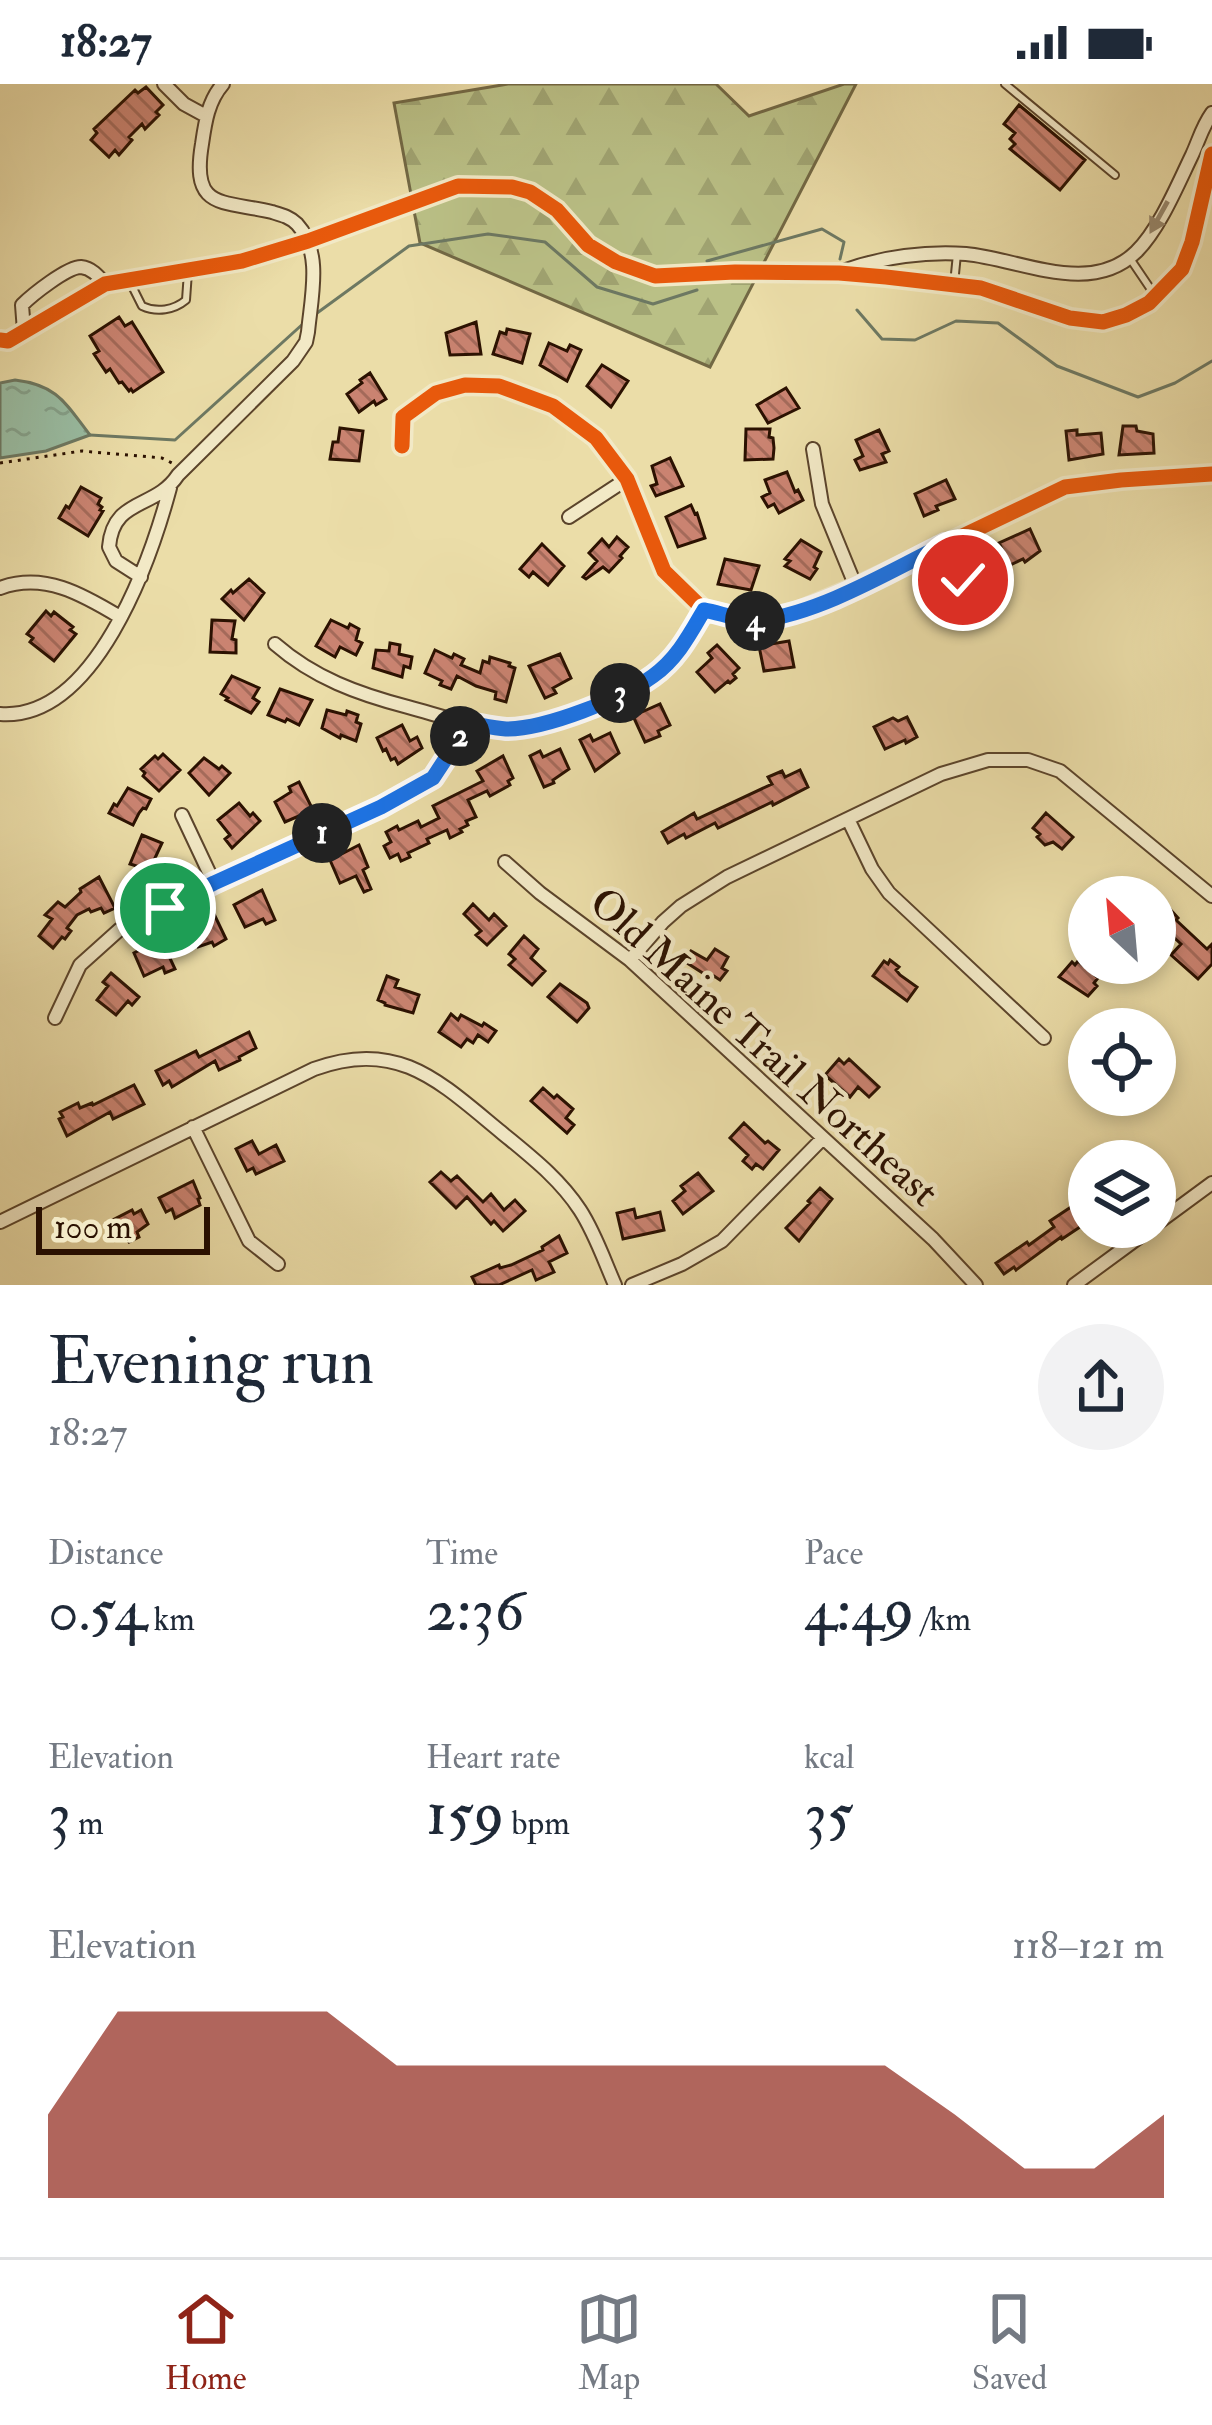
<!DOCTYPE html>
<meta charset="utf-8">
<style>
:root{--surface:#fff;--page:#f2f2f3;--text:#1f2937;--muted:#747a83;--line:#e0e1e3;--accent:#8f2418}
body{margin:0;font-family:"IM FELL Double Pica",serif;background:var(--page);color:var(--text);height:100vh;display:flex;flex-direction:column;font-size:45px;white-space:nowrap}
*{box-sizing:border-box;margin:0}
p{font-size:39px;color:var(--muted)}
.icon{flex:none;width:66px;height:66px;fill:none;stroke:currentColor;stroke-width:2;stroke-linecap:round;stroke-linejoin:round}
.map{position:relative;height:1201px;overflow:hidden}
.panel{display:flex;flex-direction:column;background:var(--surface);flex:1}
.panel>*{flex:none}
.needle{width:78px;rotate:334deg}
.tools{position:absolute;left:1068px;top:792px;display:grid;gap:24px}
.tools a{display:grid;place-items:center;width:108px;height:108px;border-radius:50%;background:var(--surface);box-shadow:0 6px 18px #0003;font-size:60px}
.scale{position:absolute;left:36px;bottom:30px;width:174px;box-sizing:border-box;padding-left:12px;border:6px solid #2b1101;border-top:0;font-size:33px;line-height:42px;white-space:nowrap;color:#2b1101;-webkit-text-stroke:9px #f2e9c6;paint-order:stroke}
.pin{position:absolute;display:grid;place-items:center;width:102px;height:102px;color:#fff;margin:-51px;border:6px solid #fff;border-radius:50%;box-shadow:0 3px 12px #0007}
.km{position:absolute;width:60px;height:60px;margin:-30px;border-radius:50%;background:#222;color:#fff;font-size:33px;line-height:60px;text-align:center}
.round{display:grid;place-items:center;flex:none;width:126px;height:126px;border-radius:63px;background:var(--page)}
.head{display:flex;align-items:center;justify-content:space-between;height:204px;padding:0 48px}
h1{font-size:66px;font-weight:600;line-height:90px}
.stats{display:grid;grid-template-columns:repeat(3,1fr);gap:18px;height:204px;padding:12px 48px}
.stats div{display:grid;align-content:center}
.stats b{font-size:60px;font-weight:600}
.stats small{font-size:33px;font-weight:400}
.stats p{font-size:33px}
.chart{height:336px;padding:24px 48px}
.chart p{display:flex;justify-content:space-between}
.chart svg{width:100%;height:216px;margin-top:12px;fill:var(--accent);opacity:.7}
.status{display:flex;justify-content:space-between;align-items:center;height:84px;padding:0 60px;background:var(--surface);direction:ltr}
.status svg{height:33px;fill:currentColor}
.dock{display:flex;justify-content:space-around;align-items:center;height:168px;border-top:3px solid var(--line);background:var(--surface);font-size:33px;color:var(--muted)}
.dock a{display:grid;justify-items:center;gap:6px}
.dock .on{color:var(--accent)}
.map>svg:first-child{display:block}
</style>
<div class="status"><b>18:27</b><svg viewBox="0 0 49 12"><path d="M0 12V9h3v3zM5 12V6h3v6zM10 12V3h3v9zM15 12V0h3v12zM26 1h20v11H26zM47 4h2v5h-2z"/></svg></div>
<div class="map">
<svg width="1212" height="1201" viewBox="0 0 1212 1201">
<defs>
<pattern id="forest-firs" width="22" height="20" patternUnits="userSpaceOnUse" patternTransform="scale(3)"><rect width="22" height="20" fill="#bac086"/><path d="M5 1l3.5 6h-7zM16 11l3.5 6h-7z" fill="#a0a472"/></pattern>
<pattern id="water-ripples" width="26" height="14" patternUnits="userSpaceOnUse" patternTransform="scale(3)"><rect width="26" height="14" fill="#99bda3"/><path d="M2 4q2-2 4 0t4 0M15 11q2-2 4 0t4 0" fill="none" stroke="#84a18b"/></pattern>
<pattern id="building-back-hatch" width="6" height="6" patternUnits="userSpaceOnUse" patternTransform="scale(3)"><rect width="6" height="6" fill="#ca8371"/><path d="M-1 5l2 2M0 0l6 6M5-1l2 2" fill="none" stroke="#a46a5a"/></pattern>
</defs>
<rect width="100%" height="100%" fill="#ebdda8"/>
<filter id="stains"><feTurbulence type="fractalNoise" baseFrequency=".00167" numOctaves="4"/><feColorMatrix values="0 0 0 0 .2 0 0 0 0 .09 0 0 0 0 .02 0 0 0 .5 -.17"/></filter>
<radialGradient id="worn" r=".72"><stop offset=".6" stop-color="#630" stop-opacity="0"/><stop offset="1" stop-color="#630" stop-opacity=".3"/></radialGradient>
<!-- forest -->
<path fill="url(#forest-firs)" stroke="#726844" stroke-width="3" d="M508 0H716L749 32 844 0H856L710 283 420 159 394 19Z"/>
<!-- water -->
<path fill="url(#water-ripples)" stroke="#6d7862" stroke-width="3" d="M15 296C58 301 66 320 90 351L46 367 0 374V299Z"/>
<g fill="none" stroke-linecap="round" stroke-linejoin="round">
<!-- stream -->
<path stroke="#6d7862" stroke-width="3" d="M707 177 822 145 844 158 840 175
M857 226 882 255 915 256 956 237 998 239 1057 282 1138 313 1175 299 1212 277
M313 232 409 162 488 150 545 158 597 203 653 220 697 206
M90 351 175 356 305 238"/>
</g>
<!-- building -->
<path fill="url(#building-back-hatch)" stroke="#2b1101" stroke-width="3" d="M146 3 163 21 156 28 159 31 145 45 142 40 129 53 132 56 119 71 115 66 109 73 91 56 97 49 94 45 135 6 138 9Z
M1019 21 1085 76 1060 106 1010 65 1015 60 1010 55 1015 49 1004 40Z
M119 233 125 242 132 238 163 288 133 308 131 305 129 307 122 298 119 299 110 285 106 288 94 270 99 267 90 252Z
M476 238 481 270 450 271 446 249Z
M507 245 530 250 522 279 493 270 500 248 506 250Z
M549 259 567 267 570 261 581 266 567 297 540 281Z
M602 281 628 297 611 323 587 302Z
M370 289 386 315 376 321 374 317 359 328 347 310 362 299 360 296Z
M786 304 799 324 768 339 757 321Z
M1123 342H1136L1137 347 1153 350 1154 369 1119 371Z
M340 344 363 347 359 377 330 375 333 358H338Z
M746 345H770L769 353 773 354 774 364 773 375 745 376Z
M879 346 889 367 882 370 886 378 860 386 855 376 863 372 856 356Z
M1077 346V351L1101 349 1103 370 1069 376 1066 347Z
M670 374 683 402 656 412 651 402 657 400 652 382Z
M787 388 795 408 798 406 803 416 779 429 774 420 768 423 762 413 770 409 765 396Z
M946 396 955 415 936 422 938 426 924 432 915 410Z
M81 403 101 414 98 420 102 423 100 426 103 427 88 452 59 434 66 422 69 424Z
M691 421 695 430 697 429 705 454 678 463 666 433Z
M1030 445 1040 467 1025 478 1023 475 1010 481 999 459Z
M617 453 628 463 620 472 622 474 609 488 603 483 586 495 583 493 597 477 589 469 602 455 609 463Z
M801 456 821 468 814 483 817 485 810 495 785 482 790 477 785 475Z
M542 460 564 482 548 501 533 488 529 493 520 485Z
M725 475 759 482 751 506 718 500Z
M249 495 264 509 244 536 222 515 231 506 233 509Z
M46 527 51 532 54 528 73 543 70 546 76 550 54 577 30 558 33 554 27 550Z
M212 536 235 537 232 555 236 556V569L210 568Z
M331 536 348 544 350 540 359 545 356 556 362 559 356 571 340 563 335 573 316 562Z
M789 557 794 583 764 587 759 562Z
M390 559 400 561 399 570 412 573 410 584 404 582 402 593 373 584 376 566 389 567Z
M717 561 739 584 733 590 736 594 730 599 728 597 715 608 697 588 712 574 708 569Z
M435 566 452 574 454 570 464 575 461 581 480 589 483 577 489 579 490 573 510 579 509 582 515 584 506 618 495 615 496 608 476 602 457 592 451 605 440 601 442 597 425 589Z
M560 570 571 594 553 604 556 609 545 614 529 582Z
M232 592 259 604 253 614 259 618 251 629 226 616 228 614 221 610Z
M280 605 312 616 299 641 287 635 285 638 268 631Z
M660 620 670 641 658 647 660 652 645 658 633 632Z
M327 626 346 631 347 627 358 631 356 638 361 640 356 657 341 651 340 654 322 644Z
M907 633 917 653 906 659 905 656 885 665 874 643 893 634 898 637Z
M402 641 410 657 417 653 422 664 398 680 395 674 391 676 386 665 383 667 377 654Z
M610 649 619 669 595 687 580 656 590 651 593 657Z
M560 665 569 685 553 696 554 699 544 703 530 672 540 667 543 673Z
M163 670 180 686 159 707 143 692 145 689 141 685 155 672 158 675Z
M503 672 513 694 508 697 510 701 490 712 487 707 468 716 476 733 466 737 468 741 460 745 462 748 450 754 447 746 427 755 429 759 408 769 410 773 401 777 398 770 390 774 384 762 391 758 386 748 397 742 399 746 418 737 421 743 439 734 433 722 483 697 477 687Z
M204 674 219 685 222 682 230 689 209 711 189 689Z
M800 686 808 703 773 721 772 718 718 744 715 739 686 754 684 750 668 759 662 748 694 729 697 735 772 700 768 693 782 687 785 693Z
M299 698 313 726 285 738 275 718 291 708 289 703Z
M128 704 151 715 146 725 143 724 139 729 133 741 109 729 114 720 117 722Z
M239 719 250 732 253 729 260 737 232 764 225 755 230 751 218 736Z
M1046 729 1073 753 1062 765 1053 758 1045 761 1037 753 1040 750 1033 744Z
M142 751 162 759 155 774 163 777 156 788 130 780Z
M359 761 368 783 363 786 371 805 364 808 356 792 340 799 330 776Z
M99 793 115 824 104 829 101 824 91 828 89 825 77 831 67 844 71 847 65 855 62 853 53 864 39 852 52 835 45 831 58 818 65 823 81 808 80 805Z
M262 806 275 836 266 840 263 835 245 843 234 821Z
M473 820 489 836 494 830 506 842 487 861 476 851 481 847 464 830Z
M1155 820 1163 828 1168 823 1178 834 1176 836 1207 865 1212 860V880L1198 895 1171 871 1181 860 1166 846 1155 857Z
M214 830 226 855 214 862 212 858 198 863 186 842Z
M524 852 538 865 531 874 545 887 532 901 509 881 515 875 509 870Z
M161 855 175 885 165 889 163 883 144 892 134 869Z
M715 865 728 873 722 884 727 887 720 896 714 892 712 895 684 877 691 867 707 876Z
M890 876 899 883 896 886 900 891 917 903 907 917 873 892 884 877 888 880Z
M1078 877 1098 894 1094 899 1097 902 1088 912 1059 893 1072 878 1075 881Z
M111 889 139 913 132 921 128 917 116 931 97 916 108 902 103 898Z
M387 892 398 896 395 903 419 911 413 929 385 921V919L378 916Z
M560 900 587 919 589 924 577 938 548 913Z
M451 930 458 936 461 931 482 942 484 939 496 947 488 958 478 951 473 959 467 955 461 963 439 948Z
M249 948 256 964 239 973 240 976 219 986 215 977 172 1003 169 997 163 1001 156 987 196 967 199 973Z
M839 975 844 980 849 975 879 1003 869 1013 858 1003 850 1013 825 991Z
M134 1001 144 1020 113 1035 110 1028 67 1052 59 1035 63 1033 60 1028 78 1019 80 1024 92 1019 93 1021Z
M543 1004 554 1014 557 1011 573 1025 566 1034 574 1041 567 1049 531 1017Z
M744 1039 765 1059 768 1057 779 1066 763 1085 756 1080 752 1085 743 1077 748 1071 730 1054Z
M252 1057 259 1070 276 1061 284 1077 256 1090 253 1084 247 1087 236 1065Z
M441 1088 451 1097 457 1092 483 1118 491 1110 504 1126 515 1116 525 1127 503 1147 494 1137 491 1140 467 1113 456 1124 430 1098Z
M698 1089 713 1107 683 1130 673 1117 685 1107 681 1102Z
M193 1097 200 1114 198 1115 200 1121 175 1134 172 1125 166 1128 159 1114Z
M820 1104 832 1115 799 1157 786 1144 810 1119 808 1117Z
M1089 1111V1137L1062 1155 1061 1153 1016 1186 1014 1183 1004 1190 996 1179 1027 1158 1029 1161 1054 1143 1050 1137Z
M634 1125 636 1134 660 1128 664 1146 623 1155 617 1129Z
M132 1126 134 1130 141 1126 148 1140 137 1148 139 1153 129 1158 122 1148 112 1153 105 1140Z
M559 1152 567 1169 549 1178 554 1188 536 1196 532 1186 499 1201H476L472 1193 499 1181 500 1184 511 1181 543 1166 542 1163Z"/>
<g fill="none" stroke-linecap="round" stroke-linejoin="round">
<defs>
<path id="service" d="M1005 0 1115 91
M1131 176 1154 210
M129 196 142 222C157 229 174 226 186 216L188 188
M954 200 957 170
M945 460 963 496"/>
<path id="minor" d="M164 0 184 20 206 32
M846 186C882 173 927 167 966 170 1020 175 1090 213 1136 168 1159 146 1178 100 1192 71 1199 56 1202 43 1212 29
M24 247 22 221C32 211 67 183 81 183 92 184 99 193 105 200
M0 256 8 257 105 200 242 177 308 157 458 102 512 103 530 108 557 126 588 161 616 178 655 192 735 188 839 189 886 193 981 204 1070 234 1103 238 1126 231 1149 219 1182 185 1192 158 1212 70
M402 362 403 333 436 309 465 301 499 302 553 322 596 354 627 395 664 487 704 526 756 537 799 527 856 503 1065 403 1121 396 1212 390
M813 365 822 420 856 503
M569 433 627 395
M141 493 116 477 109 463C113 413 155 426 178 391L293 277 306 258 308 248C311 214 323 168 297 140 290 133 282 131 272 128 221 116 191 126 202 60 205 39 208 17 223 0
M0 504C44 488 82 510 120 533
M275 560C314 594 358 610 408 623 439 631 475 645 507 644 547 643 621 615 654 591 677 575 691 549 704 526
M0 630C95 637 150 478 170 404
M182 731 214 799
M848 735 872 785 889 809 1044 954
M505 778 540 809 630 876 933 1155 976 1201
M630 876 663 838 681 822 727 793 941 690 988 676H1028L1060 687 1212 812
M55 934 80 881 119 846 214 799 381 723 433 694 469 639
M193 1043 249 1157 278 1180
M0 1138 314 985C398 954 440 998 501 1048 530 1072 559 1094 580 1126 595 1149 604 1176 615 1201
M1155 1141 1212 1099
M632 1201 682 1180 722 1157 823 1054
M1074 1201 1153 1143"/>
</defs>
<!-- service casing -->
<use href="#service" stroke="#5b442b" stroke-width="10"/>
<!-- minor casing -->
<use href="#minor" stroke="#5b442b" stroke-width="16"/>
<!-- path -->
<path stroke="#2b1101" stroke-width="3" stroke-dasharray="3 6" stroke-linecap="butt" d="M0 379 82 367 162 374 172 379"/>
<!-- service -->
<use href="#service" stroke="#f2e9c6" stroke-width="6"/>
<!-- minor -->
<use href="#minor" stroke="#f2e9c6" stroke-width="12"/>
<defs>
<path id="cycleway" d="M0 256 8 257 105 200 242 177 308 157 458 102 512 103 530 108 557 126 588 161 616 178 655 192 735 188 839 189 886 193 981 204 1070 234 1103 238 1126 231 1149 219 1182 185 1192 158 1212 70
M402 362 403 333 436 309 465 301 499 302 553 322 596 354 627 395 664 487 704 526 756 537 799 527 856 503 1065 403 1121 396 1212 390"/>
</defs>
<!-- cycleway casing -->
<use href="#cycleway" stroke="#f2e9c6" stroke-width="22"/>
<!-- cycleway -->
<use href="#cycleway" stroke="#e8590c" stroke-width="15"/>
</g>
<!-- one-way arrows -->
<defs><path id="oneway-solid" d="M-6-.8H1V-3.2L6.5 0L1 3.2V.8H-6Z" transform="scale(3)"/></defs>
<use fill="#98886d" href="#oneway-solid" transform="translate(1159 133) rotate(119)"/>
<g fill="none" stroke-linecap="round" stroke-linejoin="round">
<defs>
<path id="route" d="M165 824 214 799 381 723 433 694 469 639C481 641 494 644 506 645 546 645 621 615 653 592 677 575 690 550 704 526 721 529 743 538 760 536 819 530 892 486 945 460L963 496"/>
</defs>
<!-- route casing -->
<use href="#route" stroke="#fff" stroke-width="24"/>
<!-- route -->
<use href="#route" stroke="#1a73e8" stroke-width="15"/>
</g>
<g text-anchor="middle" stroke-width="9" stroke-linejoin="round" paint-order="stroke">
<!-- street labels -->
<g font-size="42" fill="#2b1101" stroke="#f2e9c6">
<text transform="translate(765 962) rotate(42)" y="15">Old Maine Trail Northeast</text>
</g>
</g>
<rect width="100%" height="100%" filter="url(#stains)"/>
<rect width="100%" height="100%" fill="url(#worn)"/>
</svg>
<div class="tools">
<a><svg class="needle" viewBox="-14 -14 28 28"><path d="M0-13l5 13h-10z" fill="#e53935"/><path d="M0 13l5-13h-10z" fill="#747a83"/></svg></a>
<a><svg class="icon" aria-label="locate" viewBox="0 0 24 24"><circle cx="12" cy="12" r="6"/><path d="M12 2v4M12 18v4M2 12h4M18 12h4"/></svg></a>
<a><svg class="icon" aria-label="layers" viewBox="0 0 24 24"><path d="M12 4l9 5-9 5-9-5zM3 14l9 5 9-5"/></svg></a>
</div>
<div class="scale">100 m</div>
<div class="pin" style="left:165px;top:824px;background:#1e9e55"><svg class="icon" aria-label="arrive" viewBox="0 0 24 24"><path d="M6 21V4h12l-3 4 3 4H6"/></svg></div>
<div class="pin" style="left:963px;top:496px;background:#d93025"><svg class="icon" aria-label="check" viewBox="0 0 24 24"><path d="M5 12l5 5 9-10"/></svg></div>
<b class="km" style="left:322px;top:749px">1</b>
<b class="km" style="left:460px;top:652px">2</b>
<b class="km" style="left:620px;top:609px">3</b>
<b class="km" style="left:755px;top:537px">4</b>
</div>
<section class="panel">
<div class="head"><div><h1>Evening run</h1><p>18:27</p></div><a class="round"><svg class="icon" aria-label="share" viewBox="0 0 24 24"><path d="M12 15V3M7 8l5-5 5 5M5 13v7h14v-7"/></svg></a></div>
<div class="stats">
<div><p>Distance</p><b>0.54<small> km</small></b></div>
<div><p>Time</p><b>2:36</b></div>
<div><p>Pace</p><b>4:49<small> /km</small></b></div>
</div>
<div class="stats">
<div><p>Elevation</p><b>3<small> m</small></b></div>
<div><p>Heart rate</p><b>159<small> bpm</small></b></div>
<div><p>kcal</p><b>35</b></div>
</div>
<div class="chart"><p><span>Elevation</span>118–121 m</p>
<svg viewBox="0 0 160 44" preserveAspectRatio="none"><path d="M0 44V27L10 6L20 6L30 6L40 6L50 17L60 17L70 17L80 17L90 17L100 17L110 17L120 17L130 27L140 38L150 38L160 27V44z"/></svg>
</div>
</section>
<nav class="dock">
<a class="on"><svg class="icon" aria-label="home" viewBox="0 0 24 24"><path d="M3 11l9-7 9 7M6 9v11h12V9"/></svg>Home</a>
<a><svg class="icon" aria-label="map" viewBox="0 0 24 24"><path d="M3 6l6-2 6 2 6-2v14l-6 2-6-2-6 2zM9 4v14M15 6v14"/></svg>Map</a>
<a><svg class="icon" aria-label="saved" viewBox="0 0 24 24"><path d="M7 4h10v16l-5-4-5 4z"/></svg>Saved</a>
</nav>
